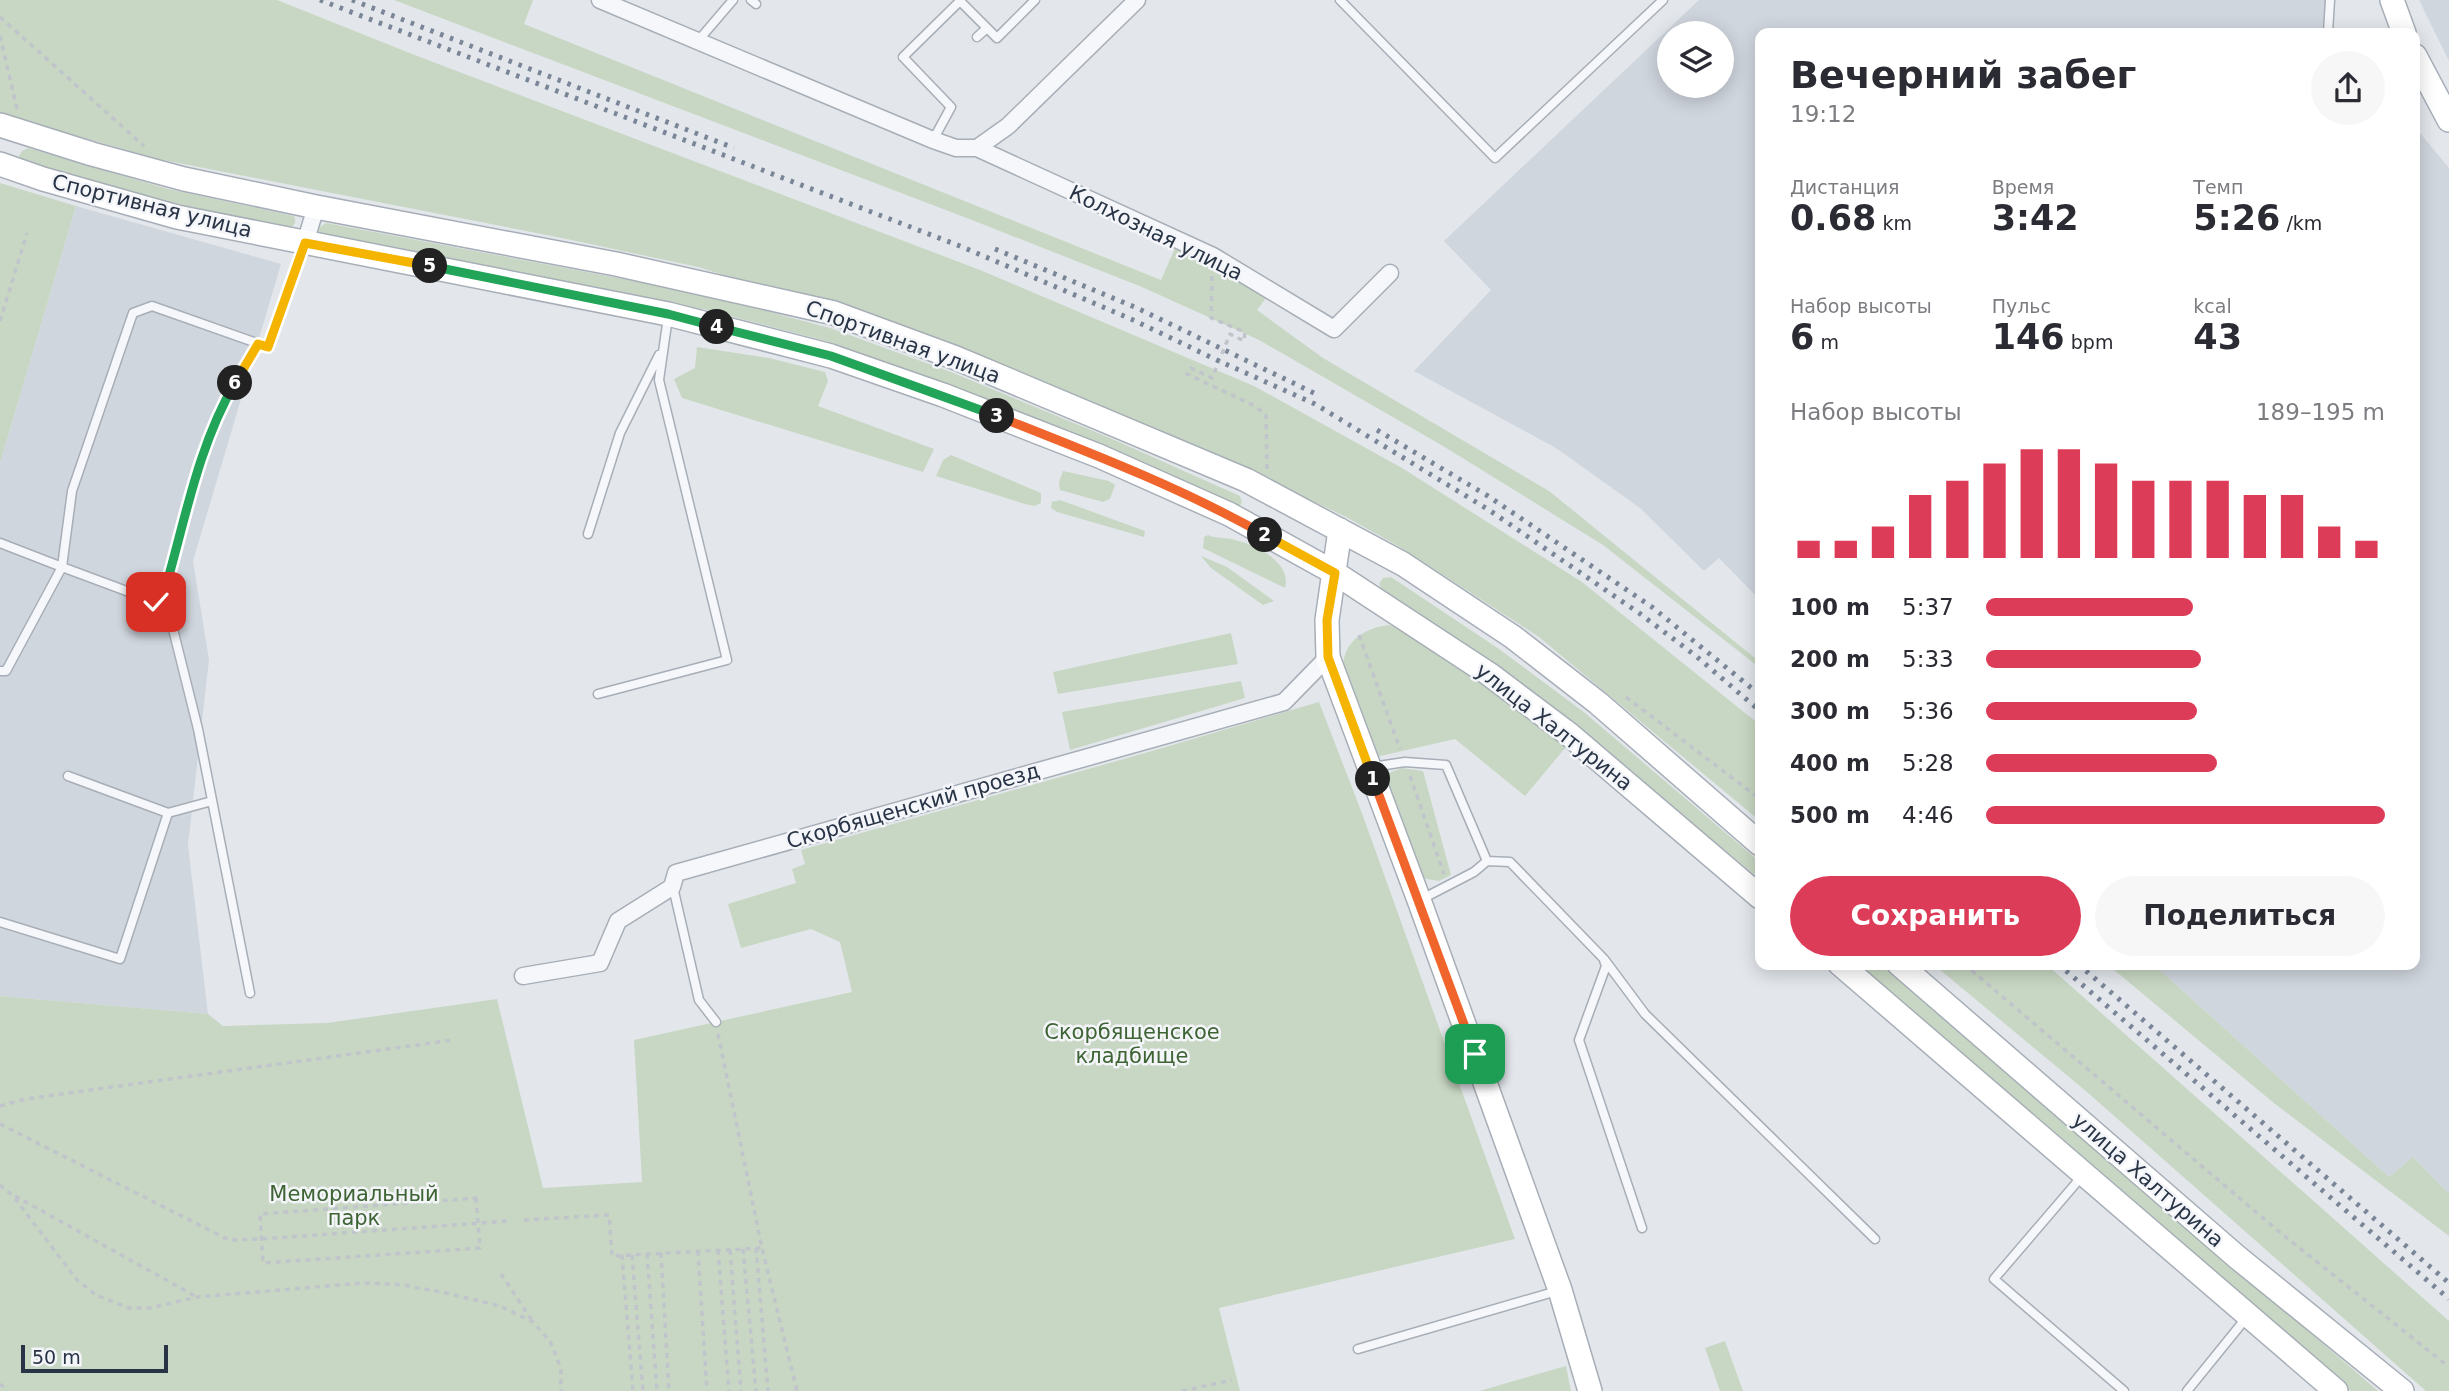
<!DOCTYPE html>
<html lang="ru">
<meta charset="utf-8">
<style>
:root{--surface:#fff;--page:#f7f7f7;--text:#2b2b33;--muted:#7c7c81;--accent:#dd3c58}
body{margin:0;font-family:"DejaVu Sans",sans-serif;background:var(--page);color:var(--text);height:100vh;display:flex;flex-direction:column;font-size:26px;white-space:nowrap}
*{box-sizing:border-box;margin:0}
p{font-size:23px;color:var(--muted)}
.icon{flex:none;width:38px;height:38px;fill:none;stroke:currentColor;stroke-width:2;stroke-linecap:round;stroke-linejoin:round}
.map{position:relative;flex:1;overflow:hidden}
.drawer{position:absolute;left:1755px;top:28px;width:665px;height:942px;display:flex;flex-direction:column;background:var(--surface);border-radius:14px;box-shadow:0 4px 18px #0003}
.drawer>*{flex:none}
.controls{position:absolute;left:1657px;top:21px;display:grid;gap:14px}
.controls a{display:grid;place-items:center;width:77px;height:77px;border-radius:50%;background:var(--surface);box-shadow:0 4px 18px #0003;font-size:35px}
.scale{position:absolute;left:21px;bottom:18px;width:147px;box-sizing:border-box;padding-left:7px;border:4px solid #283446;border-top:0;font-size:19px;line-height:24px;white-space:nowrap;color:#283446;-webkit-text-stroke:5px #f3f5f9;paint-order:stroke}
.pin{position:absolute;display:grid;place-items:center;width:60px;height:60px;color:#fff;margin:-30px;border-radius:14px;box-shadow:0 4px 10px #0006}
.km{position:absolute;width:35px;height:35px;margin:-18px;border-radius:50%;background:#222;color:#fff;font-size:19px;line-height:35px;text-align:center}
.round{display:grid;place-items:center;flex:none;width:74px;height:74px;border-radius:37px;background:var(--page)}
.overview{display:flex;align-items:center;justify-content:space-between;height:119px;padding:0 35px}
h1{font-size:38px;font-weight:700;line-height:52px}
.figures{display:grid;grid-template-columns:repeat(3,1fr);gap:10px;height:119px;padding:7px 35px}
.figures div{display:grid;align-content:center}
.figures b{font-size:35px;font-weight:700}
.figures small{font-size:19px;font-weight:400}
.figures p{font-size:19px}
.chart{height:196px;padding:14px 35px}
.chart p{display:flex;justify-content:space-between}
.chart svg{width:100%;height:126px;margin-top:7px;stroke:var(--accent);stroke-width:6}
.cta{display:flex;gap:14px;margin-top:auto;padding:14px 35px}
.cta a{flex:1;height:80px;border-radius:42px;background:var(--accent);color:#fff;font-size:28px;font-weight:700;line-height:80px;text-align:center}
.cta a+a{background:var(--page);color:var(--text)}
ul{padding:0 35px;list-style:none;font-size:23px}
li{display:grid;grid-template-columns:112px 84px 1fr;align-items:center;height:52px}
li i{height:18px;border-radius:9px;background:var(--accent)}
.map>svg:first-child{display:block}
</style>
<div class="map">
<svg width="2449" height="1391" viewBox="0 0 2449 1391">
<rect width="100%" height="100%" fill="#e3e7ec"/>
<!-- built -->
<path fill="#d0d6de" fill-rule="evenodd" d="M1699 0H2329L2328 33H1760V600L1719 558 1704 571 1640 508 1556 448 1414 371 1491 290 1444 241ZM1670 33H1722V86H1670Z
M2419 0H2449V61Z
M2415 127 2449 168V1194L2413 1157 2389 1177 2153 964H2415Z
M76 206 281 264 193 561 209 660 188 845 208 1014 0 996V463Z"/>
<!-- green -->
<path fill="#c8d7c3" d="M0 0H277L412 54 980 270 1254 386 1402 468 1582 582 1760 725V821L1539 637 1400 547 1346 517 1267 479 956 348 698 267 562 238 158 159 0 114Z
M394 0H533L524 24 1161 280 1176 246 1243 276 1269 294 1257 310 1323 358 1549 491 1760 662V668L1603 545 1443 446 1259 340 1142 287 972 220Z
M28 148 168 189 294 216C297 223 294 226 288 230L165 204 21 161 19 156 22 151Z
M0 183 76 206 0 463Z
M326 223 698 293 830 328 951 372 1110 438 1240 496 1242 502 1238 509 945 384 826 341 703 309 694 311 318 234 320 227Z
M697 347 769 358 825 372 828 381 818 406 934 449 923 472 682 398 674 379 695 368Z
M951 455 1041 493V503L1034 506 1025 504 936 476 943 460Z
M1063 471 1109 481 1115 485 1110 499 1103 502 1060 490 1059 482Z
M1060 500 1145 531 1144 537 1057 512 1051 508 1052 502Z
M1208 535C1216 539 1226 537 1235 540 1256 545 1292 562 1285 588L1203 548 1204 537Z
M1201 556 1227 567 1274 601 1263 605 1211 568Z
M1391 577 1499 649 1585 713 1760 862V879L1573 726 1488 660 1382 590 1379 584 1383 578Z
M1389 625 1409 632 1476 678 1566 747 1525 796 1455 739 1376 757C1368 737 1340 677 1344 659 1348 638 1369 627 1389 625Z
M1231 633 1238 664 1058 694 1053 672Z
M1241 681 1245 698 1070 750 1062 712Z
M1319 702 1363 816 1515 1239 1219 1308 1240 1391H0V996L208 1014 223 1026 327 1023 497 999 543 1188 642 1182 634 1040 852 992 840 942 811 929 741 948 728 904 796 883 792 869 805 864 801 850 1145 753Z
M1402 768 1423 771 1451 875 1439 881 1421 878 1385 780 1389 773Z
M1858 964H1882L2378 1391H2351Z
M1933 964H2046L2449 1321V1391H2426L2087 1092Z
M2107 964H2153L2389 1177 2413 1157 2449 1194V1236L2275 1104Z
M1725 1341 1743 1391H1720L1705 1348Z
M1566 1366 1571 1391H1479Z"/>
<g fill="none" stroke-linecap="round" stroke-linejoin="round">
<defs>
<path id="lane" d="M751 0 756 4
M1340 0 1495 158 1663 0
M2328 33 2330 0
M977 37 987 28
M697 42 733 0
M933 140 951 107 903 57 960 1 997 38 1035 0
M588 534 620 433 659 355
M0 543 62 567 72 491 133 313 152 306 268 347 304 246
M164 593 198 729 250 993
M0 671H6L62 567 156 602 164 593 200 461 220 409 258 343
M598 694 727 660 659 380 668 317
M1372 767 1405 762 1446 765 1487 861 1510 862 1604 959 1645 1014 1875 1239
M68 776 168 813 212 801
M673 887 699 1000 716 1022
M1420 900 1474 872 1487 861
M0 922 120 959 168 813
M1604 960 1606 966 1579 1040 1642 1228
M2083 1175 1994 1279 2124 1391
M1358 1349 1557 1291
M2187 1391 2247 1317"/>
<path id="street" d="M600 0 933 140 956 148H977L1213 256 1334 329 1390 273
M977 148 1008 126 1137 0
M305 243 316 207
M523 976 600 963 618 921 672 887 676 873 1284 702 1328 657"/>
<path id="secondary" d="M2392 0 2404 33
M2415 56 2449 120
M0 125 92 154 184 179 316 207 616 264 834 313 956 358 1246 480 1403 564 1513 637 1598 703 1760 844
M0 164 43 179 177 217 668 314 831 356 943 395 1099 456 1229 514 1335 573 1489 674 1570 735 1760 897
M1340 530 1327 620 1328 657 1419 900 1560 1290 1590 1391
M1840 964 2336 1391
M1899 964 2237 1257 2402 1391"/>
</defs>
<!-- lane casing -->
<use href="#lane" stroke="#a7aeb7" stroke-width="11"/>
<!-- street casing -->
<use href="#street" stroke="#a7aeb7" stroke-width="19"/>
<!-- secondary casing -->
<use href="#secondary" stroke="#a7aeb7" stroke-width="26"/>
<!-- path -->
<path stroke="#c0c4cb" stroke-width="3.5" stroke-dasharray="5 5" stroke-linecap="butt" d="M0 17 144 146
M0 36 17 109
M1212 276 1211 318 1245 332 1244 341 1230 334 1212 378 1191 368 1187 374 1255 406 1266 415 1267 469
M0 321 27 233
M1359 635 1400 749
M1626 697 1760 799
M1410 776 1444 874
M1964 964 2277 1230 2449 1367
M718 1034 762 1248 797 1391
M0 1106 25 1099 453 1040
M0 1124 229 1240 261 1239 508 1221
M0 1185 13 1196 77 1280 96 1295 129 1308H150L197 1297 363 1283 403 1285 446 1293 500 1306 533 1322 550 1341 561 1368V1391
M15 1196 195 1296
M476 1198 480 1248 263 1263 260 1214Z
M524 1220 609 1215 612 1256 762 1248
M756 1248 768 1391
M743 1249 756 1391
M718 1250 729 1391
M730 1250 741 1391
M698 1251 707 1391
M661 1253 669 1391
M647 1254 657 1391
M622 1255 633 1391
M632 1255 643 1391
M501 1274 533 1322
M0 1384 8 1391
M1182 1391 1232 1380"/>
<!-- lane -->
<use href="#lane" stroke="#f6f7fa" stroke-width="8"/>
<!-- street -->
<use href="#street" stroke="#f6f7fa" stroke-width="16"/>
<!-- secondary -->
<use href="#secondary" stroke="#fff" stroke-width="23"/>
<!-- rail -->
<path stroke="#7a8698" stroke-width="5" stroke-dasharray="3.5 7" stroke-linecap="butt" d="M320 0 960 246 1131 319 1219 361 1315 404 1489 510 1639 613 1696 656 1760 711
M352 0 734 148
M995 249 1137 308 1314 393
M1377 430 1488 496 1652 607 1760 695
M2058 964 2449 1299
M2078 964 2449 1283"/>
</g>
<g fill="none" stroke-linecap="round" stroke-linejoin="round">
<defs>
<path id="split-1" d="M1373 779 1475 1054"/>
<path id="split-2" d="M1265 535 1335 573 1327 620 1328 657 1373 779"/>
<path id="split-3" d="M997 416C1088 452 1180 487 1265 535"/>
<path id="split-4" d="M717 327 831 356 997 416"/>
<path id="split-5" d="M430 266 668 314 717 327"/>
<path id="split-6" d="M235 383 258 344 268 347 305 243 430 266"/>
<path id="split-7" d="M156 602 164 593C185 522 197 448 235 383"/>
</defs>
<!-- split-1 casing -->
<use href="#split-1" stroke="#fff" stroke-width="14"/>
<!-- split-2 casing -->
<use href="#split-2" stroke="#fff" stroke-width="14"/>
<!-- split-3 casing -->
<use href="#split-3" stroke="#fff" stroke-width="14"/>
<!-- split-4 casing -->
<use href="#split-4" stroke="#fff" stroke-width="14"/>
<!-- split-5 casing -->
<use href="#split-5" stroke="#fff" stroke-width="14"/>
<!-- split-6 casing -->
<use href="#split-6" stroke="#fff" stroke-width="14"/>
<!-- split-7 casing -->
<use href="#split-7" stroke="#fff" stroke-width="14"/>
<!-- split-1 -->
<use href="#split-1" stroke="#f0652b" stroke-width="9"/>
<!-- split-2 -->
<use href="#split-2" stroke="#f5b400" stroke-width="9"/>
<!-- split-3 -->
<use href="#split-3" stroke="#f0652b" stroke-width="9"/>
<!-- split-4 -->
<use href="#split-4" stroke="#22a559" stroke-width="9"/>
<!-- split-5 -->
<use href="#split-5" stroke="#22a559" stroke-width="9"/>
<!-- split-6 -->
<use href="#split-6" stroke="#f5b400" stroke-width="9"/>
<!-- split-7 -->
<use href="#split-7" stroke="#22a559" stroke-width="9"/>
</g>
<g text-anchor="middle" stroke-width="5" stroke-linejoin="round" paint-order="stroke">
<!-- street labels -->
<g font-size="21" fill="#283446" stroke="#f3f5f9">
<text transform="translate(152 206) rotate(14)" y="7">Спортивная улица</text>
<text transform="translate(1156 233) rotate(26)" y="7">Колхозная улица</text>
<text transform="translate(903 342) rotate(20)" y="7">Спортивная улица</text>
<text transform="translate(1554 727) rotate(38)" y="7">улица Халтурина</text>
<text transform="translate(913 806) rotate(-16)" y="7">Скорбященский проезд</text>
<text transform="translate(2148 1180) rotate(41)" y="7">улица Халтурина</text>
</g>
<!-- park labels -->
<g font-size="21" fill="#3e6434" stroke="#f3f5f9">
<text x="1132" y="1039">Скорбященское<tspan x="1132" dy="24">кладбище</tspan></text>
<text x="354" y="1201">Мемориальный<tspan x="354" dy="24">парк</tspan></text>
</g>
</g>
</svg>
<div class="controls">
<a><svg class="icon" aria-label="layers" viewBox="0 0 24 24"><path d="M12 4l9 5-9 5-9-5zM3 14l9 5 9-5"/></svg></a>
</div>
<div class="scale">50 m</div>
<div class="pin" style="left:1475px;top:1054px;background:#1e9e55"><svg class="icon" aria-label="arrive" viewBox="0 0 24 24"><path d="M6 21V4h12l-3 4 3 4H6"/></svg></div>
<div class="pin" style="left:156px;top:602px;background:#d93025"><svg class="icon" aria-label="check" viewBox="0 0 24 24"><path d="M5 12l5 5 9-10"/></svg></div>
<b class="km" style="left:1373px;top:779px">1</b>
<b class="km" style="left:1265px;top:535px">2</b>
<b class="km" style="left:997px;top:416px">3</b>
<b class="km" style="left:717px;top:327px">4</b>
<b class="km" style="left:430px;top:266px">5</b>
<b class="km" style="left:235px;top:383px">6</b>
<section class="drawer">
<div class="overview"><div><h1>Вечерний забег</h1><p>19:12</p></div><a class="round"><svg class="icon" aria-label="share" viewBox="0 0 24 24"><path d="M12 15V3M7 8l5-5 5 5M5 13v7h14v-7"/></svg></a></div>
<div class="figures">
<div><p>Дистанция</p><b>0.68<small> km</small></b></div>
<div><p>Время</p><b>3:42</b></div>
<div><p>Темп</p><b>5:26<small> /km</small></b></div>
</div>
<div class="figures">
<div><p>Набор высоты</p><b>6<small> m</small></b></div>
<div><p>Пульс</p><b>146<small> bpm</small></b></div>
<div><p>kcal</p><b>43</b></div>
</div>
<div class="chart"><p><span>Набор высоты</span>189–195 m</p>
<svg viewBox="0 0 160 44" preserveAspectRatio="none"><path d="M5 44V38M15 44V38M25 44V33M35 44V22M45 44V17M55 44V11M65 44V6M75 44V6M85 44V11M95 44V17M105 44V17M115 44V17M125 44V22M135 44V22M145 44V33M155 44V38"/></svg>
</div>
<ul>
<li><b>100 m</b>5:37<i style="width:52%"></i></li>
<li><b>200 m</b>5:33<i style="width:54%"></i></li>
<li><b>300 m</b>5:36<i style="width:53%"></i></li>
<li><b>400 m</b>5:28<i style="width:58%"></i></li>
<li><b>500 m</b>4:46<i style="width:100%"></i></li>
</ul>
<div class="cta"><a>Сохранить</a><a>Поделиться</a></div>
</section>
</div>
